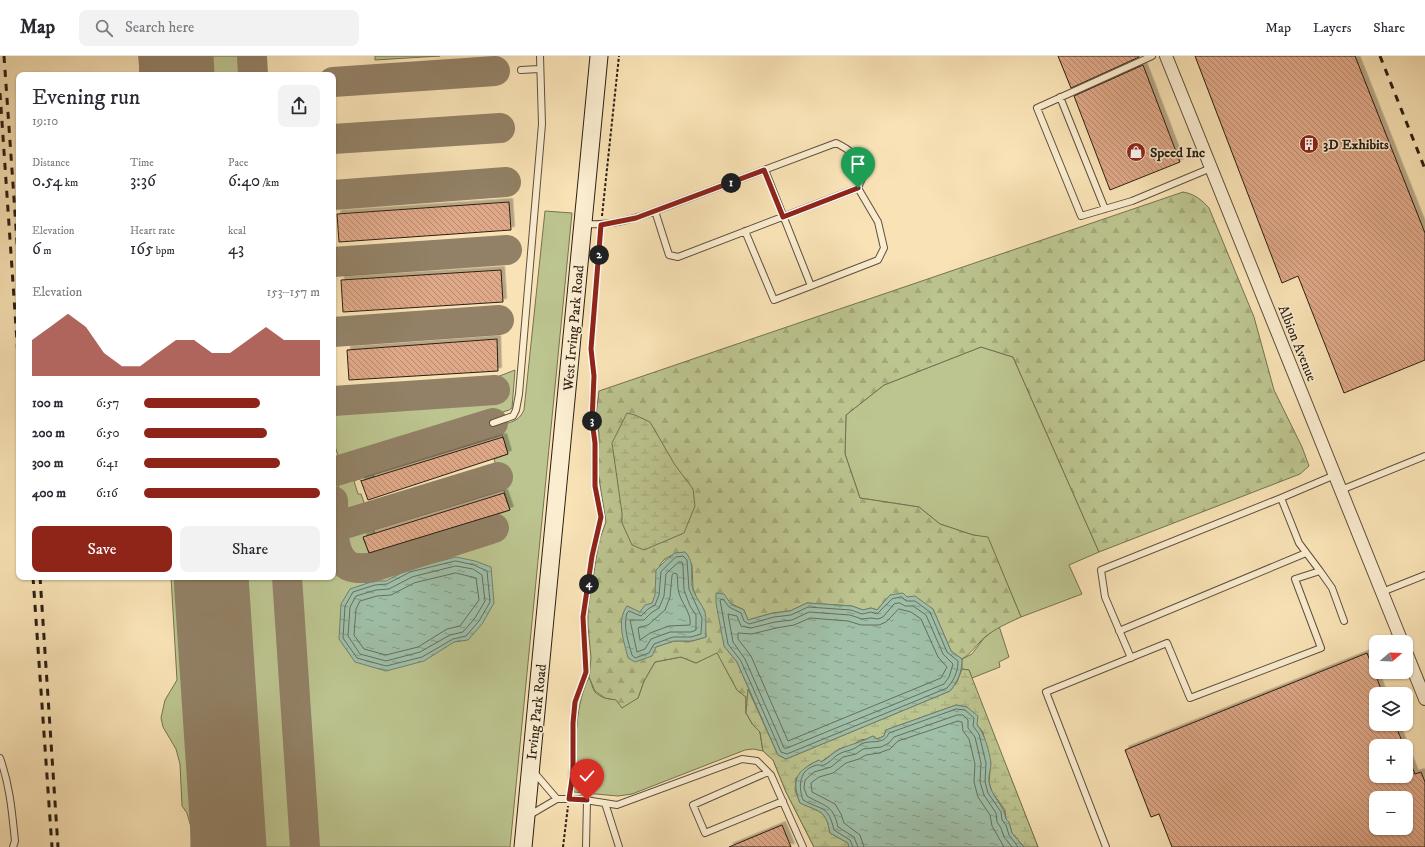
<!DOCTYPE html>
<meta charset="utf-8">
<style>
:root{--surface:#fff;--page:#f2f2f3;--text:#2b2b33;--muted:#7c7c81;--line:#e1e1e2;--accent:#8f2418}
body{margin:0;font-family:"IM FELL DW Pica",serif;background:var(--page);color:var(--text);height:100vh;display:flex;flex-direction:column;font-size:15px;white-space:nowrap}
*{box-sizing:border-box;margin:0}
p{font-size:13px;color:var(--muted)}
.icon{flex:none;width:22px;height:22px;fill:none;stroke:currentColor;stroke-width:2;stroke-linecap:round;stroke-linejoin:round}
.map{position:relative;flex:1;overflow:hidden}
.panel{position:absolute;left:16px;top:16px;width:320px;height:508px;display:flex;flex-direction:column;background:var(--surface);border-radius:8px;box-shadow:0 1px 3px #0004}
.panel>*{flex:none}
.needle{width:26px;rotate:71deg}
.fabs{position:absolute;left:1369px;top:579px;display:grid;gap:8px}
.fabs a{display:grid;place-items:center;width:44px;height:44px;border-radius:8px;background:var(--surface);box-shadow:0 1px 3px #0004;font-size:20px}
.pin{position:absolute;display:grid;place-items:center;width:34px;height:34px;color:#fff;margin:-41px -17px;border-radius:50% 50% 50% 0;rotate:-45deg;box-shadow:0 0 4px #0007}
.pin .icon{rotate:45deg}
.km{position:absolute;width:20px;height:20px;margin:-10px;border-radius:50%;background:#222;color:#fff;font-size:11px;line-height:20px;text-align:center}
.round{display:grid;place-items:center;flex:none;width:42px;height:42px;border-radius:8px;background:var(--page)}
.head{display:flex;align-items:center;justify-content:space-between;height:68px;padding:0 16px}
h1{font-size:22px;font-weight:600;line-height:30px}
.stats{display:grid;grid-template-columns:repeat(3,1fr);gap:6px;height:68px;padding:4px 16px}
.stats div{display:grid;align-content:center}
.stats b{font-size:17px;font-weight:600}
.stats small{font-size:11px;font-weight:400}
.stats p{font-size:11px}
.chart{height:112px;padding:8px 16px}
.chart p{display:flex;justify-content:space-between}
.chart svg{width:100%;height:72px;margin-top:4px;fill:var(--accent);opacity:.7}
.cta{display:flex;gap:8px;margin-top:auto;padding:8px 16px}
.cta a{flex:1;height:46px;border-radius:8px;background:var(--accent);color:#fff;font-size:16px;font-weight:600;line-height:46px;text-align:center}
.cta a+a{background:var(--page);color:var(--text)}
ul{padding:0 16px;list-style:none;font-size:13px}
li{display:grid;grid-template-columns:64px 48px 1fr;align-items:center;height:30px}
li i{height:10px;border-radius:5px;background:var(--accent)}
header{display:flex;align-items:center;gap:24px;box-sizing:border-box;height:56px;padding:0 20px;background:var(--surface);border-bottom:1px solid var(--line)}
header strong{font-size:19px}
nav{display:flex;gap:22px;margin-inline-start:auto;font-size:14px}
.search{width:280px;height:36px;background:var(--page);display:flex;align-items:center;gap:10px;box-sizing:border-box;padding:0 14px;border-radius:8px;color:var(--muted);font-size:15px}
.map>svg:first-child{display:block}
</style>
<header>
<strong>Map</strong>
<div class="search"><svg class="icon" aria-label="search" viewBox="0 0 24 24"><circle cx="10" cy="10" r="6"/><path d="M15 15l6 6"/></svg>Search here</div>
<nav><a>Map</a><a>Layers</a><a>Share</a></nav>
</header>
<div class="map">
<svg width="1425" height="791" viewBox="0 0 1425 791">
<defs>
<pattern id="forest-firs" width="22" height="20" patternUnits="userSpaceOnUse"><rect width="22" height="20" fill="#bcc48f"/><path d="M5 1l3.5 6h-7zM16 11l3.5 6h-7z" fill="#a2a87a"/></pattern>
<pattern id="wetland-marsh" width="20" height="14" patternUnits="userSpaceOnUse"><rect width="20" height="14" fill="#bcc48f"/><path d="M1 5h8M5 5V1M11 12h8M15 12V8" fill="none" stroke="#a2a87a"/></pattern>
<pattern id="water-ripples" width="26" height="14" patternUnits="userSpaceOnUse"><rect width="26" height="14" fill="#9fbfa8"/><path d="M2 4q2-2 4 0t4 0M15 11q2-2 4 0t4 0" fill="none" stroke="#829b88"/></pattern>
<pattern id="building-back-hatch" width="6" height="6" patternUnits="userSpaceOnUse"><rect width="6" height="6" fill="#dfa888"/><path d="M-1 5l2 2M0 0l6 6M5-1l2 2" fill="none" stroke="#b5886e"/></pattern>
<filter id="shadow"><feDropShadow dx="3.5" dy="-3.5" stdDeviation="0" flood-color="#0004"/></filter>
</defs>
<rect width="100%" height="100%" fill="#f9e3b6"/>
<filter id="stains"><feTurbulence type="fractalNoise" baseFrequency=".005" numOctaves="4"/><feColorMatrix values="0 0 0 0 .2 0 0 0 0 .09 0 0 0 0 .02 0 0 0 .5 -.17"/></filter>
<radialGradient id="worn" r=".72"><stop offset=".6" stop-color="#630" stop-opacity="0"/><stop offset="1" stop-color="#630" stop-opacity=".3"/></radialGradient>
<!-- grass -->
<path fill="#bcc48f" stroke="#747252" d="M139 0H150L151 19H140Z
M200 0H241L242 19H202Z
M375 0H440L375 4Z
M545 155 572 157 510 791H314L296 521H333V505C350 545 474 488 503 477L498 458 510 454 494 403 508 398 499 370C510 366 519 366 524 354Z
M981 291 1013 301 1099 496 1069 509 1082 538 1021 561 988 482 973 479 940 468 919 451 860 442 845 398 846 359 884 329Z
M515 314 512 352 509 354 346 407C332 401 333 373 335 360L343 356 352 353 500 344 497 321Z
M365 412 372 414 374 421 361 425 359 423 354 425 358 438H361L366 452 358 460H345L341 454 338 425 344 420Z
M370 467 375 478 363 482 369 497 373 496 375 502C352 513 343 502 342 479L360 470Z
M171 521H185L203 791H191V771L187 757 182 750 180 708 176 693 163 671 161 662 165 644 177 624Z
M237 521H277L295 791H255Z
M999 570 1009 601 999 606 1000 611 972 622 969 614 962 613V603L972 598 984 582Z
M717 596 737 634 746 641V657L753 669 760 676 763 695 753 693 745 694 632 738 618 740 574 736C577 698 572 656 589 621 591 625 592 632 595 636 606 647 624 643 638 642L644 625 655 606 681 601 696 607Z"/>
<!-- forest -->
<path fill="url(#forest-firs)" stroke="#747252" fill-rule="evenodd" d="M1183 136C1194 138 1201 143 1209 152L1254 261 1274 334 1302 391 1309 410 1300 418 1099 496 1013 301 981 291 884 329 846 359 845 398 860 442 919 451 940 468 973 479 988 481 1021 561C1008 567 996 572 985 581 976 589 972 597 962 603L951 595 933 553 907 541 890 539 877 554 871 552 863 554 852 550 807 547 790 555 773 557 748 564 744 554 728 546 724 590 737 606 778 699 786 703 957 626 962 613 1008 715 1038 791H1024L1012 777 809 709 849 791H814L786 736 773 704 763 695 760 676 753 669 746 657V641L737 634 717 597 696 607 681 601 655 606 644 625 638 642 622 652 616 644 605 642 595 635 589 621 591 602 588 570V553L599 485 606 466 598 416 599 378 596 359 599 335ZM685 496 692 509 693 532 698 546 704 555 706 581 692 585H674L656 591 627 550 640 557C643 554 649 551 652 547 665 529 643 502 685 496Z"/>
<!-- wetland -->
<path fill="url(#wetland-marsh)" stroke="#747252" d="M627 357 635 359 650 366 675 409 693 433 695 450 684 477 644 494 632 489 622 467V457L612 387Z
M962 613 969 614 1038 791H1024L1012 777 1009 766 1006 763 1005 754 992 736 989 726 990 715 983 676 977 669 967 651 956 649 886 674 884 680 877 683 873 680 867 683 860 684 853 689 839 693 821 706 819 704 809 709 796 722 795 734 800 747C820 756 826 754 830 777L848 787 849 791H814L786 736 773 704 763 695 760 676 753 669 746 657 748 633 778 699 786 703 950 635 957 626Z"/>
<!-- water -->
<path fill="url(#water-ripples)" stroke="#717f6d" d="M685 496C696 507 689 520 693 534 696 542 702 548 705 556 707 564 705 573 706 581L692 585H674L656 591 652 600 635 606 628 602C624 585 616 565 627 550L640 556 645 549 652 547 655 539 656 514 666 504 675 497Z
M456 501 475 505 491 511 494 547 482 568 468 584 454 586 424 605 386 615 355 606 339 583 341 548 350 533 374 525H386L409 513Z
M716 537 724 538 731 548 744 554 748 564 773 557 790 555 807 547 852 550 863 554 871 552 877 554 890 539 903 537 907 541 915 540 933 553 951 595 962 603C962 616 958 625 950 635L786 703 778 699 737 606 724 590 716 547Z
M956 649 967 651 978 660 977 669C985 678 989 695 991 707 991 713 988 720 989 726 991 740 1004 749 1006 763L1009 766 1012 777 1024 791H849L848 787 830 777C826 754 820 756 800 747 791 723 796 715 819 704L821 706C828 703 833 696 840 693 851 688 863 686 873 680L877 683 884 680 886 674Z"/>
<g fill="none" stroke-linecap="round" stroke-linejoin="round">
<!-- shore -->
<path stroke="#656f5e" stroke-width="1" d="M676 501 683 500 687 504 689 533 702 562 701 578 691 581H673L654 588 649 597 635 602 632 599C628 585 623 570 627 557L629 555 641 560 648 553 655 549 659 539 661 516Z
M456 505 474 509 487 515 490 546 479 565 466 580 453 583 422 601 386 610 357 602 343 582 345 550 353 536 375 529 387 528 410 516Z
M679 506H682L683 510 684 534 690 550 696 559V574L691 576H670L651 583 645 593 637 596 630 564H644L651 557 659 552 664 540 666 518Z
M456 510 473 513 482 519 485 545 475 562 463 576 450 579 420 596 386 605 360 598 348 580 350 551 356 540 376 534 389 533 412 521Z
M456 517 476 522 479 544 460 570 447 573 418 591 386 599 364 593 354 579 356 553 360 545 377 540 391 539 414 527Z
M674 517 677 518C678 524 677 531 679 537 682 548 692 558 690 569L669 570 650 577 640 584 638 572 648 569 665 554 670 541 672 520Z
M902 541 906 545H915L930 556 947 596 958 605C958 616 954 624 947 632L787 698 781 696 741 605 728 588 720 544 723 543 729 551 741 557 744 565 749 568 774 561 791 559 808 551 851 554 862 558 871 556 877 558 892 543Z
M900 547 905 550H913L926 559 943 598 953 608 949 621 944 628 787 692H784L745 603 733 586 728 558 737 560 741 570 751 572 775 566 792 564 809 556 850 559 862 563 871 562 878 563 883 561 894 548Z
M899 553 911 556 921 563 938 601 947 611 941 622 788 685 751 600 738 583V577L752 578 776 572 794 569 810 562 848 565 861 569H879L886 566Z
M853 791 850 784 834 774C828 749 823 755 803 744 798 730 799 713 817 709 820 709 823 710 826 708 832 705 835 699 841 697 845 695 849 695 853 693 856 692 858 690 861 688 872 683 883 690 889 677L956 653 965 654 974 662 973 670 979 678 986 707 985 726 988 737 1001 756 1002 764 1006 769 1009 779 1018 791
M858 791 854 781 838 771C833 748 825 751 807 740L804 732 805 724 814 716 831 711 843 701 856 698 863 693 881 691 889 687 894 681 957 659H963L968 664V672L975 681 981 707 980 726 984 739 996 757 997 766 1001 772 1004 781 1012 791
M864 791 860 779 844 767 841 758 835 748 812 736 811 727 819 721 833 717 846 707 859 703 866 699 879 697 890 693 898 685 958 665 962 666 963 675 969 683 975 708 974 726 978 741 990 759 992 770 1004 791"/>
<!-- taxiway -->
<path stroke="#928166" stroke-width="30" d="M252 0 253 19
M333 26 495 15
M333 83 500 72
M333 139 506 126
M333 206 507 194
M333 276 499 264
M333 345 495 334
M333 416 493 367
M333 445C334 463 329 499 349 510 355 513 363 512 370 512L494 472
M335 471 498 421
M287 521 305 791"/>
<!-- runway -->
<path stroke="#928166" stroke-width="75" d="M176 0 177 19
M211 521 229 791"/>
</g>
<!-- building -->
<path fill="url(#building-back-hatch)" stroke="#2b1f15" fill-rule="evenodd" filter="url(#shadow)" d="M1058 0H1139V1L1071 32Z
M1195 0H1355L1425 177V304L1344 337 1298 220 1282 227Z
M1143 9 1180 106 1110 134 1074 40Z
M509 146 511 174 339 186 337 158Z
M501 214 503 246 343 256 341 224Z
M497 283 498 315 349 324 347 294Z
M503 381 508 398 368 444 361 425Z
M504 437 510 454 369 497 363 481Z
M1367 597 1383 638H1376V668H1395L1404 690H1376V720H1406V696L1415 718 1421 716 1425 726V791H1172L1159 758 1151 761 1125 694ZM1376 742H1406V772H1376Z
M782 769 791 791H729Z"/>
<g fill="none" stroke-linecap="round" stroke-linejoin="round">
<defs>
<path id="service" d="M1152 0 1037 52 1081 160 1132 145 1211 112
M521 14 539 13
M1060 41 1105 153
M584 168C609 170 632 164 655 155L836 87C849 93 864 104 863 120 862 124 859 128 858 132L678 201 669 199 655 155
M745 175 774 244 811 230 765 114
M811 230 878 204 884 192 878 166 858 132
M493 367 513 360 516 354 519 338 542 68 540 0
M1341 434 1425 400
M1281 442 1335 419
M1382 536 1425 519
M1119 575 1306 497
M1131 602 1105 541 1101 514 1281 442 1299 487 1320 515
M0 702C10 730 12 756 15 785L13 791
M533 715 557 743
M768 716 693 749 705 777 783 745
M605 747 619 791
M528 760 557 743H579L617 749 742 703 757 705 771 719 803 791
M586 791 587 744
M1106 791 1046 636 1167 587 1190 642 1321 592 1295 523 1320 515 1332 532 1344 565"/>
<path id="minor" d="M1166 0 1402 586
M1406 596 1425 643"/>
<path id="secondary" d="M523 791 599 0"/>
</defs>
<!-- service casing -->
<use href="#service" stroke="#5e503d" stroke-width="8"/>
<!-- minor casing -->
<use href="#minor" stroke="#5e503d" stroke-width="14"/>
<!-- secondary casing -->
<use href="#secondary" stroke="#2b1f15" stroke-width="19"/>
<!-- path -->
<path stroke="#2b1f15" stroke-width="2" stroke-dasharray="3 2" stroke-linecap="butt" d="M602 160 619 0
M570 734 573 717V667L575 646 585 615 583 561 592 500 601 461 595 430V387L592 365 594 320 591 293 601 176
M563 791 568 750"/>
<!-- service -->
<use href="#service" stroke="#fbedd0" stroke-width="6"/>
<!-- minor -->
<use href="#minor" stroke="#fbedd0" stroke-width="12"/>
<!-- secondary -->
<use href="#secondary" stroke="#fbedd0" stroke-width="17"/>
<!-- rail -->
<path stroke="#2b1f15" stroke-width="3" stroke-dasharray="7 7" stroke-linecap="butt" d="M4 0 19 214
M1380 0 1425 113
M0 37 19 315
M33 521 52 791
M40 521 58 791"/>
</g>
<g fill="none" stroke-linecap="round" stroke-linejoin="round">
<defs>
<path id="route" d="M587 744 569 743 573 717V667L575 646 586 616 583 561 592 500 601 461 595 430V387L592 365 594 320 591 293 601 169 636 162 764 114 783 161 858 132"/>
</defs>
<!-- route casing -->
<use href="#route" stroke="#fff" stroke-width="8"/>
<!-- route -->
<use href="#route" stroke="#8f2418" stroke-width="5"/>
</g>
<!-- icons -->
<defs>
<symbol id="building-disc" viewBox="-11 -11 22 22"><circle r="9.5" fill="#8f2418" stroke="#fbedd0"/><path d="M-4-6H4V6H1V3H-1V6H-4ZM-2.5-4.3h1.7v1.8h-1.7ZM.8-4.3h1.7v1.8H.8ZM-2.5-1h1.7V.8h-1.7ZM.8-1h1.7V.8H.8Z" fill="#fff"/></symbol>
<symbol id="shop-disc" viewBox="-11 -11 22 22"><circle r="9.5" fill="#8f2418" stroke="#fbedd0"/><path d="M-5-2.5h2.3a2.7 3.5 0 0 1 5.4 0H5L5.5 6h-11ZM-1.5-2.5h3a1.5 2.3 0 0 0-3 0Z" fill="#fff"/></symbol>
</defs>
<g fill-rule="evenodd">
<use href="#building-disc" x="1298" y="77" width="22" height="22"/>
<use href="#shop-disc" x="1125" y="85" width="22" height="22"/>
</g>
<g text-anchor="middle" stroke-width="3" stroke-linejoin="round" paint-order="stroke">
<!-- poi labels -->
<g font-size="14" font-weight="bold" fill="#2b1f15" stroke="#fbedd0" text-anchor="start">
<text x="1323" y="93">3D Exhibits</text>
<text x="1150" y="101">Speed Inc</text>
</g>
<!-- street labels -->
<g font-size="14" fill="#2b1f15" stroke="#fbedd0">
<text transform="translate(573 272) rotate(-85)" y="5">West Irving Park Road</text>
<text transform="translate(1298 287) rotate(68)" y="5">Albion Avenue</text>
<text transform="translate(536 656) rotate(-84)" y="5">Irving Park Road</text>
</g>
</g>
<rect width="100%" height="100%" filter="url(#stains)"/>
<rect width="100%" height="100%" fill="url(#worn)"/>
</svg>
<div class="fabs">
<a><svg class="needle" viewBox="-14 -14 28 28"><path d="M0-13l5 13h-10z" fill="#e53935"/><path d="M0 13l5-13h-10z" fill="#7c7c81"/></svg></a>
<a><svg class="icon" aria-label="layers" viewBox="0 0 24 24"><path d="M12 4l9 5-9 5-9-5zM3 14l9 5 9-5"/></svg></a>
<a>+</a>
<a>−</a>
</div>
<div class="pin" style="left:858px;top:132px;background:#1e9e55"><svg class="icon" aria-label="arrive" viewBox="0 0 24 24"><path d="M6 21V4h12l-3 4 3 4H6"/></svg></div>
<div class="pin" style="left:587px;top:744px;background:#d93025"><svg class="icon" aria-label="check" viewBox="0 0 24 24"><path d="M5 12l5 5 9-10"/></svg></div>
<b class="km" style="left:731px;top:127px">1</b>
<b class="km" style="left:599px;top:199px">2</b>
<b class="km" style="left:592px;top:365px">3</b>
<b class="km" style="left:589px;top:528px">4</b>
<section class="panel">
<div class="head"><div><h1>Evening run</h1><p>19:10</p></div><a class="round"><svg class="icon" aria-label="share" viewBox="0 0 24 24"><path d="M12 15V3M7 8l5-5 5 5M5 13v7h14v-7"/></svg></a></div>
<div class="stats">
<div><p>Distance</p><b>0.54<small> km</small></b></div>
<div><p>Time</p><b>3:36</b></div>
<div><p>Pace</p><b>6:40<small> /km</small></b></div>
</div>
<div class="stats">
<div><p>Elevation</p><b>6<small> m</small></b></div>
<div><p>Heart rate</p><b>165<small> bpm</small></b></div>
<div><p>kcal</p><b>43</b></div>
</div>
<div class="chart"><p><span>Elevation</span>153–157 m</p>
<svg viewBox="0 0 160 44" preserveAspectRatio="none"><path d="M0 44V22L10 14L20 6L30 14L40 30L50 38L60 38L70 30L80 22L90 22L100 30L110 30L120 22L130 14L140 22L150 22L160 22V44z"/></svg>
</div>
<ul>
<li><b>100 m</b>6:57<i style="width:66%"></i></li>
<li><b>200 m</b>6:50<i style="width:70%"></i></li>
<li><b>300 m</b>6:41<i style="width:77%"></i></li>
<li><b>400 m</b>6:16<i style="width:100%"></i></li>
</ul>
<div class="cta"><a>Save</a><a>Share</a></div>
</section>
</div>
